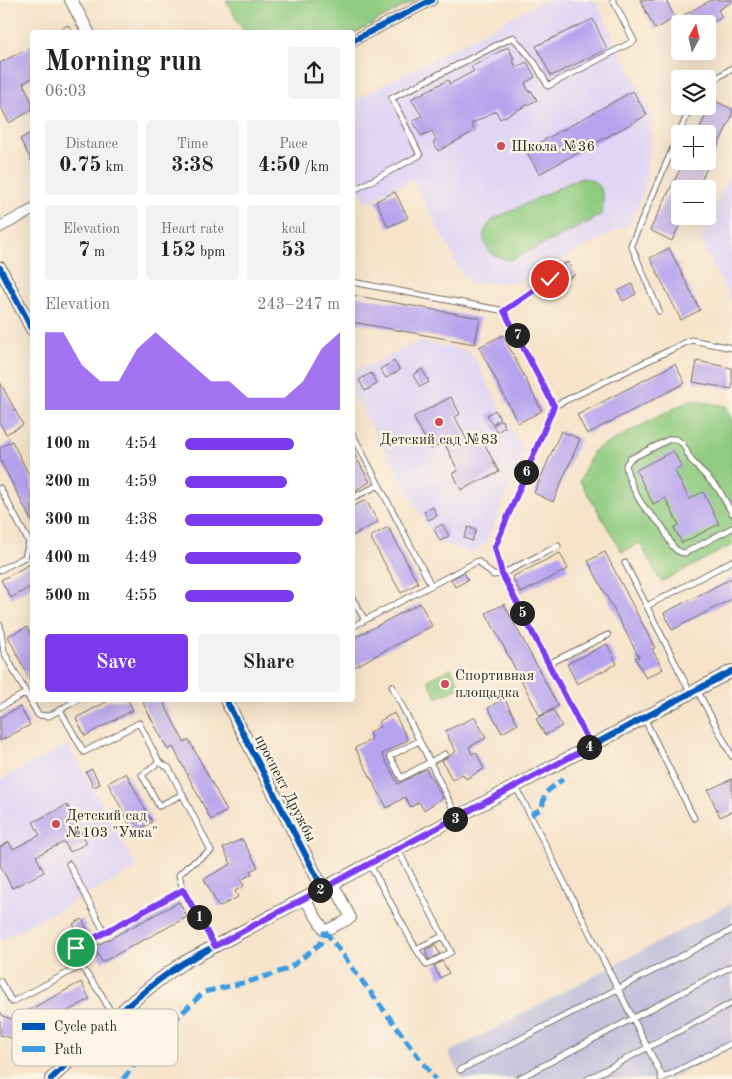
<!DOCTYPE html>
<meta charset="utf-8">
<style>
:root{--surface:#fff;--page:#f2f2f2;--text:#202124;--muted:#757577;--accent:#7c3aed}
body{margin:0;font-family:"Old Standard TT",serif;background:var(--page);color:var(--text);height:100vh;display:flex;flex-direction:column;font-size:19px;white-space:nowrap}
*{box-sizing:border-box;margin:0}
p{font-size:16px;color:var(--muted)}
.icon{flex:none;width:28px;height:28px;fill:none;stroke:currentColor;stroke-width:2;stroke-linecap:round;stroke-linejoin:round}
.map{position:relative;flex:1;overflow:hidden}
.panel{position:absolute;left:30px;top:30px;width:325px;height:672px;display:flex;flex-direction:column;background:var(--surface);border-radius:5px;box-shadow:0 5px 20px #0002}
.panel>*{flex:none}
.needle{width:32px;rotate:8deg}
.fabs{position:absolute;left:671px;top:15px;display:grid;gap:10px}
.fabs a{display:grid;place-items:center;width:45px;height:45px;border-radius:5px;background:var(--surface);box-shadow:0 5px 20px #0002;font-size:25px}
.pin{position:absolute;display:grid;place-items:center;width:42px;height:42px;color:#fff;margin:-21px;border:2px solid #fff;border-radius:50%;box-shadow:0 1px 5px #0007}
.km{position:absolute;width:25px;height:25px;margin:-12px;border-radius:50%;background:#222;color:#fff;font-size:14px;line-height:25px;text-align:center}
.round{display:grid;place-items:center;flex:none;width:52px;height:52px;border-radius:5px;background:var(--page)}
.head{display:flex;align-items:center;justify-content:space-between;height:85px;padding:0 15px}
h1{font-size:28px;font-weight:700;line-height:38px}
.metrics{display:grid;grid-template-columns:repeat(3,1fr);gap:8px;height:85px;padding:5px 15px}
.metrics div{display:grid;align-content:center;border-radius:5px;background:var(--page);text-align:center}
.metrics b{font-size:21px;font-weight:700}
.metrics small{font-size:14px;font-weight:400}
.metrics p{font-size:14px}
.chart{height:140px;padding:10px 15px}
.chart p{display:flex;justify-content:space-between}
.chart svg{width:100%;height:90px;margin-top:5px;fill:var(--accent);opacity:.7}
.cta{display:flex;gap:10px;margin-top:auto;padding:10px 15px}
.cta a{flex:1;height:58px;border-radius:5px;background:var(--accent);color:#fff;font-size:20px;font-weight:700;line-height:58px;text-align:center}
.cta a+a{background:var(--page);color:var(--text)}
ul{padding:0 15px;list-style:none;font-size:16px}
li{display:grid;grid-template-columns:80px 60px 1fr;align-items:center;height:38px}
li i{height:12px;border-radius:6px;background:var(--accent)}
.map>svg:first-child{display:block}
</style>
<div class="map">
<svg width="732" height="1079" viewBox="0 0 732 1079">
<rect width="100%" height="100%" fill="#fcf5e5"/>
<filter id="ink" filterUnits="userSpaceOnUse"><feTurbulence type="fractalNoise" baseFrequency=".02" numOctaves="2"/><feDisplacementMap in="SourceGraphic" scale="10" xChannelSelector="R" yChannelSelector="G"/><feConvolveMatrix kernelMatrix="1 2 1 2 8 2 1 2 1" color-interpolation-filters="sRGB"/></filter>
<filter id="wash" filterUnits="userSpaceOnUse"><feTurbulence type="fractalNoise" baseFrequency=".0096" numOctaves="4" result="noise"/><feDisplacementMap in="SourceGraphic" scale="20" xChannelSelector="R" yChannelSelector="G"/><feGaussianBlur stdDeviation="1.12" result="paint"/><feColorMatrix in="noise" values="0 0 0 0 0 0 0 0 0 0 0 0 0 0 0 0 0 1.4 0 .05"/><feComposite in="paint" operator="in"/></filter>
<g filter="url(#wash)">
<rect width="100%" height="100%" fill="#f6e3ca"/>
<!-- built -->
<path fill="#dfd5f5" d="M545 0H595L653 116 645 188 631 223 516 283H467L412 179 366 203 353 176V101Z
M732 175V303L700 239 727 178Z
M420 341 471 352 524 452 486 542 473 553 436 541 353 393 352 373Z
M68 744 137 868 0 941V780Z"/>
<!-- industrial -->
<path fill="#c3c1db" d="M732 903V1047L669 1079H463L448 1053Z"/>
<!-- green -->
<path fill="#8fcb80" stroke="#5d7b56" d="M226 0H416L353 34 244 32Z
M583 178C604 181 605 196 602 214L593 220 515 258 508 260 491 254C482 240 480 231 494 219L575 180Z
M690 400 726 406 732 418V545L661 582 640 543 622 552 580 481 593 451Z
M451 668 461 687 437 698 428 680Z"/>
<g id="blocks">
<!-- building -->
<path fill="#b6a3ee" d="M640 0H666L675 18 655 29Z
M711 0H732V2L718 10 722 17 708 25 689 24 684 15Z
M593 19 607 49 551 76 536 46Z
M68 25 73 32H55Z
M32 46V78L23 83 32 102V110L9 123 0 105V63Z
M508 47 514 58 512 59 516 67 527 62 535 77 525 83 529 92 531 90 537 100 500 119 496 111 471 124 475 131 438 151 433 142 436 140 432 131 421 136 413 121 422 116 411 99 448 80 450 84 474 71 471 67Z
M633 91 647 115 539 174 526 150Z
M713 100 732 109V116L697 189H680V216H684L672 241 650 230 684 161H708V134H697Z
M32 132V162L20 139Z
M395 192 408 218 388 227 376 201Z
M669 248 700 310 681 320 650 258Z
M568 262 575 275 556 284 549 271Z
M632 284 636 294 623 301 618 291Z
M352 295 480 318 475 344 352 322Z
M503 335 542 411 518 423 479 347Z
M394 361 400 370 386 378 380 369Z
M697 361 732 368V389L693 382Z
M675 364 685 383 587 434 577 415Z
M422 369 429 382 420 387 413 375Z
M371 373 377 384 365 391 359 380Z
M0 382 23 425 6 434 0 424Z
M451 397 460 414 455 417 469 444 482 439 499 472 461 490 453 473 458 471 444 442 431 449 413 417Z
M495 410 500 419 492 424 487 415Z
M502 420 505 427 497 432 493 425Z
M561 431 580 439 553 502 534 493Z
M12 441 32 481V522L0 460V448Z
M352 450 370 482 352 492Z
M673 451 682 467 675 471 689 499 703 492 719 524 682 543 674 528 679 525 665 498 653 504 636 470Z
M366 500 378 522 352 536V507Z
M433 507 437 516 428 520 424 512Z
M442 524 449 536 440 541 434 529Z
M388 527 418 583 401 593 370 537Z
M468 527 476 530 472 541 464 538Z
M605 552 655 648 652 649 663 669 646 678 635 658 639 657 588 561Z
M560 553 568 569 521 593 512 577Z
M32 563V586L11 598 1 580Z
M464 572 468 580 455 587 451 579Z
M732 578V599L672 630 664 613Z
M420 603 432 626 352 668V639Z
M504 604 558 706 540 716 486 613Z
M27 627 32 638V685L8 636Z
M607 644 617 664 577 684 567 664Z
M504 698 518 724 502 733 488 708Z
M110 700H128L133 710 85 736 76 718Z
M149 700H162L184 742 189 740 227 811 211 820 173 747 168 750 143 703Z
M20 707 30 725 0 741V717Z
M553 710 562 726 545 735 536 719Z
M394 713 408 740 382 754 398 784 426 769 443 798 424 810 419 802 411 807 405 797 387 808 355 748 372 739 369 733 381 726 378 722Z
M475 717 486 738 469 747 472 754 476 752 484 769 466 779 463 774 452 780 442 760 456 752 445 731Z
M92 769 100 784 94 787 86 772Z
M126 773 152 822 134 832 108 783Z
M732 779V811L720 817 708 790Z
M67 805 87 843 70 852 64 842 36 856 44 872 12 888 0 865V847L9 842 13 849 40 835 33 822Z
M242 839 258 867 250 871 252 874 241 880 244 886 235 891 238 897 219 907 204 879 231 864 223 848Z
M179 902 187 917 102 962 94 947Z
M82 919 89 933 80 938 73 924Z
M435 945 440 954 429 960 425 950Z
M442 961 449 973 440 978 434 966Z
M81 982 90 999 30 1032 20 1015Z
M0 1011 3 1016 11 1019 20 1015 27 1029 16 1035 15 1039 0 1035Z"/>
</g>
</g>
<g filter="url(#ink)">
<use href="#blocks" fill-opacity="0" stroke="#726b63" stroke-width="1"/>
<g fill="none" stroke-linecap="round" stroke-linejoin="round">
<defs>
<path id="service" d="M708 84 732 68
M352 189 358 188 420 155 392 98 513 37 535 63 548 86 634 41 613 0
M352 282 505 311 554 406 495 547 502 574 591 746
M505 311 550 279
M659 311 631 245 691 106
M554 406 691 340 732 348
M352 433 431 585
M0 488 29 542 25 557 0 570
M352 498 379 485
M732 513 719 490 691 460 683 444 676 439H670L630 459 626 465C627 477 637 498 645 508 650 514 656 519 661 525 669 535 670 552 685 553L732 528
M625 563 690 692
M352 598 365 620 478 561 493 575 502 574 558 546
M647 606 732 561
M0 625 4 652 38 715 49 716 60 710
M352 627 365 620
M548 664 608 635
M392 686 430 762 401 778 390 756 419 741
M697 690 732 756
M77 700 60 710 84 752 139 723 159 762 169 768 211 851 188 866 179 875 183 890 214 945
M0 707 26 693
M644 718 694 818
M445 754 430 762 457 817
M159 762 142 775 159 806 183 794
M516 787 663 1078
M69 864 105 933
M370 865 416 949 443 936 398 850
M416 949 427 965 451 952 443 936
M81 966 76 948 183 890
M0 981 12 1002 81 966 101 994 114 1018
M460 1070 732 930
M518 1079 732 966
M588 1079 732 1003
M661 1079 732 1043"/>
<path id="minor" d="M352 41 432 0
M0 227 32 210
M304 898 325 931 351 918 333 883"/>
<path id="tertiary" d="M71 0 88 32
M0 268 32 329
M226 700 323 889
M51 1079C93 1039 134 995 183 963L732 671"/>
</defs>
<!-- service casing -->
<use href="#service" stroke="#726b63" stroke-width="7"/>
<!-- minor casing -->
<use href="#minor" stroke="#726b63" stroke-width="12"/>
<!-- tertiary casing -->
<use href="#tertiary" stroke="#726b63" stroke-width="14"/>
<!-- service -->
<use href="#service" stroke="#fff" stroke-width="5"/>
<!-- minor -->
<use href="#minor" stroke="#fff" stroke-width="10"/>
<!-- tertiary -->
<use href="#tertiary" stroke="#fff" stroke-width="12"/>
<!-- quiet -->
<path stroke="#3d9ce1" stroke-width="5" stroke-dasharray="10 5" stroke-linecap="butt" d="M531 815 542 808 545 793 563 779
M325 931 435 1079
M123 1079 161 1033 204 992 251 981 288 969 320 944 325 931"/>
<defs>
<path id="cycleway" d="M352 41 432 0
M0 268 32 329
M226 700 323 889
M51 1079C93 1039 134 995 183 963L732 671"/>
</defs>
<!-- cycleway casing -->
<use href="#cycleway" stroke="#fcf5e5" stroke-width="9"/>
<!-- cycleway -->
<use href="#cycleway" stroke="#0057b8" stroke-width="6"/>
</g>
</g>
<g fill="none" stroke-linecap="round" stroke-linejoin="round" filter="url(#ink)">
<defs>
<path id="route" d="M76 948 183 890 215 946 591 746 502 574 495 547 554 406 504 311 550 279"/>
</defs>
<!-- route casing -->
<use href="#route" stroke="#fff" stroke-width="10"/>
<!-- route -->
<use href="#route" stroke="#7c3aed" stroke-width="6"/>
</g>
<!-- markers -->
<g fill="#d1495b" stroke="#fcf5e5" stroke-width="2">
<circle cx="501" cy="146" r="5"/>
<circle cx="439" cy="422" r="5"/>
<circle cx="445" cy="684" r="5"/>
<circle cx="56" cy="824" r="5"/>
</g>
<g text-anchor="middle" stroke-width="4.5" stroke-linejoin="round" paint-order="stroke">
<!-- poi labels -->
<g font-size="15" fill="#2b2b2b" stroke="#fcf5e5" text-anchor="start">
<text x="511" y="151">Школа №36</text>
<text x="439" y="444" text-anchor="middle">Детский сад №83</text>
<text x="455" y="680">Спортивная<tspan x="455" dy="17">площадка</tspan></text>
<text x="66" y="820">Детский сад<tspan x="66" dy="17">№103 "Умка"</tspan></text>
</g>
<!-- street labels -->
<g font-size="15" fill="#2b2b2b" stroke="#fcf5e5">
<text transform="translate(286 788) rotate(63)" y="5">проспект Дружбы</text>
</g>
</g>
<!-- legend -->
<rect x="12" y="1009" width="166" height="57" rx="8" fill="#fcf5e5" stroke="#bdb8ad" stroke-width="1"/>
<rect x="22" y="1023" width="23" height="7" fill="#0057b8"/>
<rect x="22" y="1046" width="23" height="6" fill="#3d9ce1"/>
<g font-size="14" fill="#2b2b2b">
<text x="54" y="1031">Cycle path</text>
<text x="54" y="1054">Path</text>
</g>
</svg>
<div class="fabs">
<a><svg class="needle" viewBox="-14 -14 28 28"><path d="M0-13l5 13h-10z" fill="#e53935"/><path d="M0 13l5-13h-10z" fill="#757577"/></svg></a>
<a><svg class="icon" aria-label="layers" viewBox="0 0 24 24"><path d="M12 4l9 5-9 5-9-5zM3 14l9 5 9-5"/></svg></a>
<a>+</a>
<a>−</a>
</div>
<div class="pin" style="left:76px;top:948px;background:#1e9e55"><svg class="icon" aria-label="arrive" viewBox="0 0 24 24"><path d="M6 21V4h12l-3 4 3 4H6"/></svg></div>
<div class="pin" style="left:550px;top:279px;background:#d93025"><svg class="icon" aria-label="check" viewBox="0 0 24 24"><path d="M5 12l5 5 9-10"/></svg></div>
<b class="km" style="left:199px;top:917px">1</b>
<b class="km" style="left:320px;top:890px">2</b>
<b class="km" style="left:455px;top:819px">3</b>
<b class="km" style="left:589px;top:747px">4</b>
<b class="km" style="left:522px;top:613px">5</b>
<b class="km" style="left:526px;top:472px">6</b>
<b class="km" style="left:517px;top:335px">7</b>
<section class="panel">
<div class="head"><div><h1>Morning run</h1><p>06:03</p></div><a class="round"><svg class="icon" aria-label="share" viewBox="0 0 24 24"><path d="M12 15V3M7 8l5-5 5 5M5 13v7h14v-7"/></svg></a></div>
<div class="metrics">
<div><p>Distance</p><b>0.75<small> km</small></b></div>
<div><p>Time</p><b>3:38</b></div>
<div><p>Pace</p><b>4:50<small> /km</small></b></div>
</div>
<div class="metrics">
<div><p>Elevation</p><b>7<small> m</small></b></div>
<div><p>Heart rate</p><b>152<small> bpm</small></b></div>
<div><p>kcal</p><b>53</b></div>
</div>
<div class="chart"><p><span>Elevation</span>243–247 m</p>
<svg viewBox="0 0 160 44" preserveAspectRatio="none"><path d="M0 44V6L10 6L20 22L30 30L40 30L50 14L60 6L70 14L80 22L90 30L100 30L110 38L120 38L130 38L140 30L150 14L160 6V44z"/></svg>
</div>
<ul>
<li><b>100 m</b>4:54<i style="width:70%"></i></li>
<li><b>200 m</b>4:59<i style="width:66%"></i></li>
<li><b>300 m</b>4:38<i style="width:89%"></i></li>
<li><b>400 m</b>4:49<i style="width:75%"></i></li>
<li><b>500 m</b>4:55<i style="width:70%"></i></li>
</ul>
<div class="cta"><a>Save</a><a>Share</a></div>
</section>
</div>
